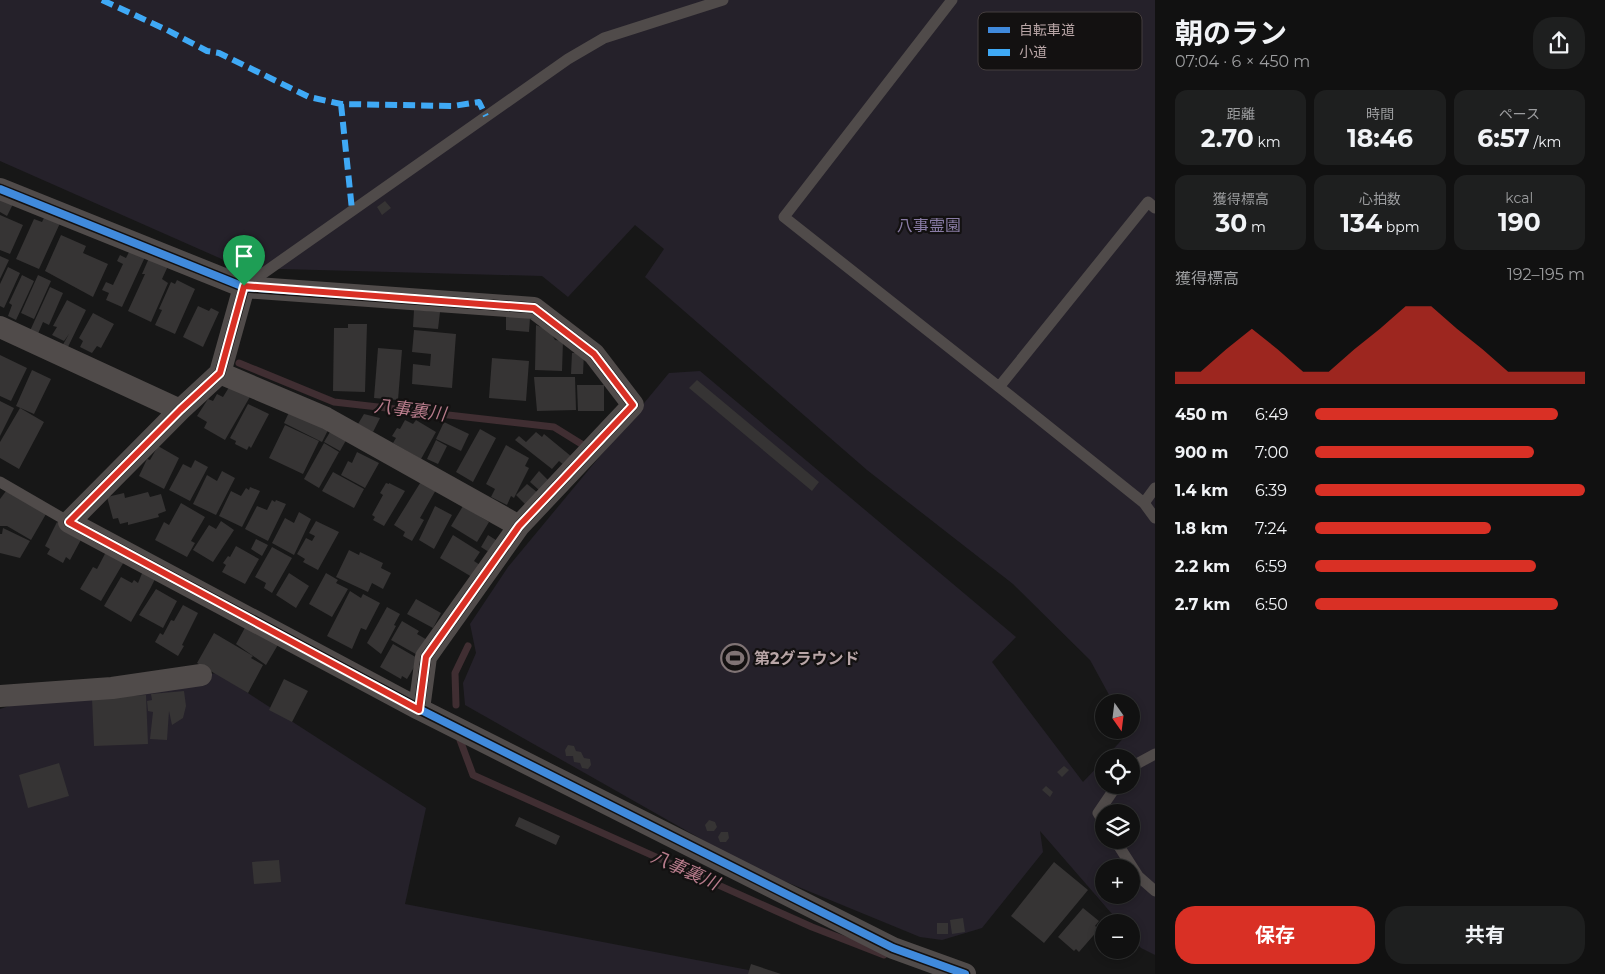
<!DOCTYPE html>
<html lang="ja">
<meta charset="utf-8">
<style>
:root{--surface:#111;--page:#1e1f1f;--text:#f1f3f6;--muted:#9c9d9f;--line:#303131;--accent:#d93025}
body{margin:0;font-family:Montserrat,"Noto Sans JP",sans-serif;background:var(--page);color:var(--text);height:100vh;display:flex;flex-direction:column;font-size:19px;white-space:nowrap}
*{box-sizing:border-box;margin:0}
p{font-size:16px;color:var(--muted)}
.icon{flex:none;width:28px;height:28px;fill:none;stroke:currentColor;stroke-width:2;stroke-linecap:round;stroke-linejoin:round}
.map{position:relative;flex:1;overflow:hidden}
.panel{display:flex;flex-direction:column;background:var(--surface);width:450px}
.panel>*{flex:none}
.needle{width:32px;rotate:166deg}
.fabs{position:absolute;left:1095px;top:694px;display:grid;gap:10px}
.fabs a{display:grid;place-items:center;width:45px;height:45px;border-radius:50%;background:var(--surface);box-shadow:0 2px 8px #0003,0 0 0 1px var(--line);font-size:25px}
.pin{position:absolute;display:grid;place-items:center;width:42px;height:42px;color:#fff;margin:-51px -21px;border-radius:50% 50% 50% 0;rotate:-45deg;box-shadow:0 0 5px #0007}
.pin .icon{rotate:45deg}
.round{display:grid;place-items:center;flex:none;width:52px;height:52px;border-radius:20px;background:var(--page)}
.head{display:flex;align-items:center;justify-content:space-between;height:85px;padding:0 20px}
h1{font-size:28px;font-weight:700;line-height:38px}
.stats{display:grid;grid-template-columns:repeat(3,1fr);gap:8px;height:85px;padding:5px 20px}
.stats div{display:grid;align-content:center;border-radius:12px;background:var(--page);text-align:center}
.stats b{font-size:25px;font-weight:700}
.stats small{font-size:14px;font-weight:400}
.stats p{font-size:14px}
.chart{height:140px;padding:10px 20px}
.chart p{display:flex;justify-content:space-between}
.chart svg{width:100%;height:90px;margin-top:5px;fill:var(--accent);opacity:.7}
.button{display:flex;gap:10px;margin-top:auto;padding:10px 20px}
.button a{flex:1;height:58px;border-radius:20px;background:var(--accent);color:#fff;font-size:20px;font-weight:700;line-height:58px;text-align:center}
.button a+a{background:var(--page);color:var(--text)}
ul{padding:0 20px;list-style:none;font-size:16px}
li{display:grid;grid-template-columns:80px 60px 1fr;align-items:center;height:38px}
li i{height:12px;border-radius:6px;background:var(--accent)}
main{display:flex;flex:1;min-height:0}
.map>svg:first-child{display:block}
</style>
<main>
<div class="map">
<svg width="1155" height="974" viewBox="0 0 1155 974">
<rect width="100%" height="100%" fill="#171717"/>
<!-- green -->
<path fill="#25212a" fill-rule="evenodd" d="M0 0H1155V955L1141 948 1131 937V922H1119L1040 831 1043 852 982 928 942 940 920 937 752 868 465 705 463 683 476 653 470 624 508 567 669 373 700 371 1016 637 992 662 1083 782 1104 760V785H1131V758L1106 757 1129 732 1128 730H1131V702H1113L1090 660 1013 584 867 470 645 277 664 249 635 225 568 297 542 276 242 268 0 161ZM1104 812H1131V840H1104ZM1104 868H1131V895H1104Z
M217 673 426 808 405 904 769 974H0V709L39 696Z"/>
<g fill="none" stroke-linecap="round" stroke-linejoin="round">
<!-- stream -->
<path stroke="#402e32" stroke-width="7" d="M239 363 334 402 554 427 583 445
M456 705 455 673 468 646
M460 740 473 775 812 927 884 955"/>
</g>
<!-- building -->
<path fill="#363434" d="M0 195 16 198 7 216 0 212Z
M385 201 391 208 382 215 377 207Z
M46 214 61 221 39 269 16 259 34 219 42 222Z
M0 215 23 225 10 254 0 250Z
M61 235 86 246 83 253 108 264 93 297 45 271Z
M130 250 145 257 122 307 106 300 109 293 102 290 106 282 113 285 123 264 117 261 120 255 126 258Z
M0 256 9 260 0 279Z
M149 258 168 266 162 279 168 283 151 322 128 311 145 274H142Z
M8 267 20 273 4 308 0 306V284Z
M22 275 34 281 16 320 8 316 12 305 9 303Z
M38 275 51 281 34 319 21 313Z
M177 280 195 289 175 334 155 325 162 310 159 309 171 282 175 284Z
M50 287 63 293 49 325 43 322 37 336 29 333Z
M67 300 86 310 66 351 61 348 69 334 64 341 52 335 57 327 53 326Z
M198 306 209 311 211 308 219 312 203 347 183 337Z
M414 310 440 312 438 329 413 327Z
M93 313 114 324 101 348 97 346 92 353 80 347 83 341 79 338Z
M506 316 530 318 529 332 506 330Z
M348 324H367L365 392 333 391 334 328H348Z
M536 325 550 331 555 340 563 341 562 371 535 370Z
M414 330 456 334 452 388 412 384 413 364 430 366 431 354 412 352Z
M378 348 402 350 398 400 374 398Z
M572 353H584L583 374H571Z
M0 355 27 368 11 401 0 396Z
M492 358 529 361 526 401 489 398Z
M32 370 51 379 34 414 16 406Z
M534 377H575L576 410 537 411Z
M697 380 819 482 812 491 689 388Z
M231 384 251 395 225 440 204 428 207 422 197 416 208 399 213 401 217 394 223 397Z
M577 385H604V411H578Z
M0 401 14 408 0 436Z
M248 404 269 414 251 448 249 446 247 450 235 444 236 441 230 438Z
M20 408 44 422 19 469 0 458V442Z
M291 408 329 428 322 442 284 423Z
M364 414 380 418 373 432 358 424Z
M405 420 413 424 416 420 436 432 421 459 393 443 396 438 392 436 397 428 400 429Z
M444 422 469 434 461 451 436 439Z
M285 425 319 441 303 474 269 458Z
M333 427 349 435 340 451 324 442Z
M480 429 496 438 473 482 456 472Z
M536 432 542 437 544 434 572 457 565 466 559 461 552 469 515 440 519 436 526 442Z
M436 440 447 446 438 464 427 459Z
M324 443 339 452 319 488 304 479Z
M506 445 529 458 525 466 529 468 514 498 511 496 507 505 491 497 495 489 486 484Z
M158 446 179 458 164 489 139 476 147 459 150 460Z
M357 452 379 463 365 488 341 475 348 461 352 463Z
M195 460 208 467 190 501 169 490 183 464 191 468Z
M222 471 235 478 216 515 193 504 207 475 217 481Z
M539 471 548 480 539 490 530 482Z
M333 472 364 489 354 508 322 491Z
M422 480 437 488 420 518 424 520 412 541 403 536 405 532 394 525Z
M386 483 389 484V483L405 491 384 526 373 520 375 517 372 515 383 495 380 493Z
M527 484 538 493 526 505 516 495Z
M250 487 260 491 242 527 219 516 231 491 241 496 246 488 249 490Z
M6 491 46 514 31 540 7 526H0V499Z
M148 492 150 497 161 494 166 511 158 514 159 517 128 525V522L120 524 118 518 113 519 107 497 124 493 125 498Z
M272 500 275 502 276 500 286 504 268 541 245 529 257 506 267 510Z
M181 503 205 517 191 541 195 543 187 557 155 540 164 522 169 525Z
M435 506 452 515 434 549 419 540Z
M463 506 489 522 477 542 451 526Z
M299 512 311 519 294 555 272 543 285 518 294 523Z
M221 521 234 530 213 562 193 550 209 525 216 529Z
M316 521 339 532 318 570 303 562 305 559 297 554 306 538 312 541 315 536 309 533Z
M57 522 83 536 70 560 66 557 63 563 47 554 50 549 45 546Z
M3 528 30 541 20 558 0 553V534H2Z
M453 535 480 552 474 561 480 565 472 577 440 558Z
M488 535 499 542 492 554 481 547Z
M256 539 268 545 262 556 251 549Z
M236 546 259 559 245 584 222 572 226 565 223 563 228 556 230 557Z
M272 547 292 558 272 593 264 588 266 583 255 577Z
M107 550 125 560 101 601 80 589 93 567 97 569Z
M349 550 359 555 360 552 383 563 381 568 391 573 383 589 372 583 368 592 336 577Z
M143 571 156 577 150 589 143 585 150 589 131 622 104 606 121 577 132 583 134 580 138 583Z
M289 573 309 586 296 608 276 595Z
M326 573 338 580 336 583 348 589 332 617 309 604Z
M156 589 177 601 163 628 139 615Z
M350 591 361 598 363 594 380 603 366 630 361 628 352 649 327 636Z
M416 599 441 613 433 628 407 614Z
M183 605 198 613 182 645 184 646 178 656 155 642 160 633 163 635 171 620 174 621Z
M387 607 400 614 394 625 396 626 381 654 367 643Z
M402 621 419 631 417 634 429 641 421 657 391 640Z
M247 624 279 643 266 665 236 644Z
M214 633 253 656 251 658 263 665 248 693 197 663Z
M393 644 419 659 407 679 402 676 401 679 380 667Z
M284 679 308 691 292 722 269 710Z
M184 691 186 706 183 718 172 725 169 711 167 740 150 739 153 712 148 711 147 701 152 700 151 694Z
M146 695 148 744 94 746 92 698Z
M568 745 574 746 576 751 581 752 584 758 590 759 591 765 588 769 582 768 580 763 574 762 573 756H566L565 750Z
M59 763 69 796 28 808 19 775Z
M1064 766 1069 770 1062 777 1057 772Z
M1046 786 1053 792 1050 797 1042 790Z
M519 817 560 836 556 845 515 826Z
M709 820 715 822 717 827 714 831H707L705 825Z
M721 832H728L729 838 726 842H720L718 837Z
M279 860 281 882 254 884 252 862Z
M1054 862 1088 890 1044 943 1011 916Z
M1083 908 1099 921 1095 926 1099 929 1079 952 1076 949 1074 951 1058 937Z
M963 918 965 932 952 934 950 920Z
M937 923H948V934H937Z
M751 964 781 974H748Z"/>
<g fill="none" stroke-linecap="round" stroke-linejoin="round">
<!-- lane -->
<path stroke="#504b4a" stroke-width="11" d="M952 0 784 217 1018 402 1144 503 1155 518
M245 286 568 59 604 38 723 0
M999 387 1148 202 1155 208
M0 482 69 522
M1144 503 1155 488
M1131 767 1155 754
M1104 823 1098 813 1117 785
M1115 840 1138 876 1155 891"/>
<!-- street -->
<path stroke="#504b4a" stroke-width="22" d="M0 189 244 287 534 308 594 354 633 405 519 526 426 657 419 709
M244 287 220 373 180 410 69 522 419 709 893 948 965 974
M0 327 180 410
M220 373 326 418 519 526
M0 696 112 688 201 675"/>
<!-- quiet -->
<path stroke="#3fa9f5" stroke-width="6" stroke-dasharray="12 6" stroke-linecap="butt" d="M102 0 167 30 207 51 219 53 309 97 341 104 453 106 479 102 486 116
M341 104 352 210"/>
<defs>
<path id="cycleway" d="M0 189 244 287 534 308 594 354 633 405 519 526 426 657 419 709
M244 287 220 373 180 410 69 522 419 709 893 948 965 974"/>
</defs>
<!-- cycleway casing -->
<use href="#cycleway" stroke="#131111" stroke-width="11"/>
<!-- cycleway -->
<use href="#cycleway" stroke="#408adc" stroke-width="8"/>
</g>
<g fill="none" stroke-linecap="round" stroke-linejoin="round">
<defs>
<path id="route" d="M244 286 534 308 594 354 633 405 519 526 426 657 419 710 69 522 180 410 220 373Z"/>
</defs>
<!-- route casing -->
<use href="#route" stroke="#fff" stroke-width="10"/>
<!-- route -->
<use href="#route" stroke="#d93025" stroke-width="6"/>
</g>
<!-- icons -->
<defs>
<symbol id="stadium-ring" viewBox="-11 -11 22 22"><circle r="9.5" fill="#131111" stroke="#807475" stroke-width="1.5"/><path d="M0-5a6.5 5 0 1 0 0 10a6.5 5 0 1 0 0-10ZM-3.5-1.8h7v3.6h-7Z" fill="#807475"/></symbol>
</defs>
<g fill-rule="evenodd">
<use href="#stadium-ring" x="719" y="642" width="32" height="32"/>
</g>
<g text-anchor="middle" stroke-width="4.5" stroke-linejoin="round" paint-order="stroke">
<!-- park labels -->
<g font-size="16" fill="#897ca5" stroke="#131111">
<text x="929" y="231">八事霊園</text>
</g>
<!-- poi labels -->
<g font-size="16" font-weight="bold" fill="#b9a6a7" stroke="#131111" text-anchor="start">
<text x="754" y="664">第2グラウンド</text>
</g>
<!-- water labels -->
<g font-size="18" font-style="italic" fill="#b77b8b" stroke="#131111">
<text transform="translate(410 410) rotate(7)" y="6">八事裏川</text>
<text transform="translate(685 870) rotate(24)" y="6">八事裏川</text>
</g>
</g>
<!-- legend -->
<rect x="978" y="12" width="164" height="58" rx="8" fill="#131111" stroke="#453e3e" stroke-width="1"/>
<rect x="988" y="27" width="22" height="6" fill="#408adc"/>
<rect x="988" y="49" width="22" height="7" fill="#3fa9f5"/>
<g font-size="14" fill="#b9a6a7">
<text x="1019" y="35">自転車道</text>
<text x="1019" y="57">小道</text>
</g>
</svg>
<div class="fabs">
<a><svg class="needle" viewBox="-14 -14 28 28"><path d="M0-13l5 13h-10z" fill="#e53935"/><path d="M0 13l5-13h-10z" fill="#9c9d9f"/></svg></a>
<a><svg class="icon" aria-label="locate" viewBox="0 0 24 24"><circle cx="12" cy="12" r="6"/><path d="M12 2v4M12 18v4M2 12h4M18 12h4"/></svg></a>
<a><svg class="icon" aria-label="layers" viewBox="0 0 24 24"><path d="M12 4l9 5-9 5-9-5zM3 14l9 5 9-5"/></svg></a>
<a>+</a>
<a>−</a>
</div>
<div class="pin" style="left:244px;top:286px;background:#1e9e55"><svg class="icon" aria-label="arrive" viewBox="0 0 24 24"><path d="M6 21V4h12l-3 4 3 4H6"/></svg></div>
</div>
<section class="panel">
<div class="head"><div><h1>朝のラン</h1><p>07:04 · 6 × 450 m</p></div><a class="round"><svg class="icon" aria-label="share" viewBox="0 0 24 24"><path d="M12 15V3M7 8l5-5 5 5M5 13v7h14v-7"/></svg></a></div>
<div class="stats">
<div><p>距離</p><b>2.70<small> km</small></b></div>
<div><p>時間</p><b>18:46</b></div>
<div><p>ペース</p><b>6:57<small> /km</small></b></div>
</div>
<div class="stats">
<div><p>獲得標高</p><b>30<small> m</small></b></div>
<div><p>心拍数</p><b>134<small> bpm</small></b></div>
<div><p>kcal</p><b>190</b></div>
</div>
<div class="chart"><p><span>獲得標高</span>192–195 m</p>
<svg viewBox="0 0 160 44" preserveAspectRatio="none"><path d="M0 44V38L10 38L20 27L30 17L40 27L50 38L60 38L70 27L80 17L90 6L100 6L110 17L120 27L130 38L140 38L150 38L160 38V44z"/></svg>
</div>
<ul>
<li><b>450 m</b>6:49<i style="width:90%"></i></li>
<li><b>900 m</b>7:00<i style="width:81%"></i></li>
<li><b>1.4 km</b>6:39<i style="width:100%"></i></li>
<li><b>1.8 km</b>7:24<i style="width:65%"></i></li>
<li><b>2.2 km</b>6:59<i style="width:82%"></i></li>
<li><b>2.7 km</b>6:50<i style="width:90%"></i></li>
</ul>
<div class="button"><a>保存</a><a>共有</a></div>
</section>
</main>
